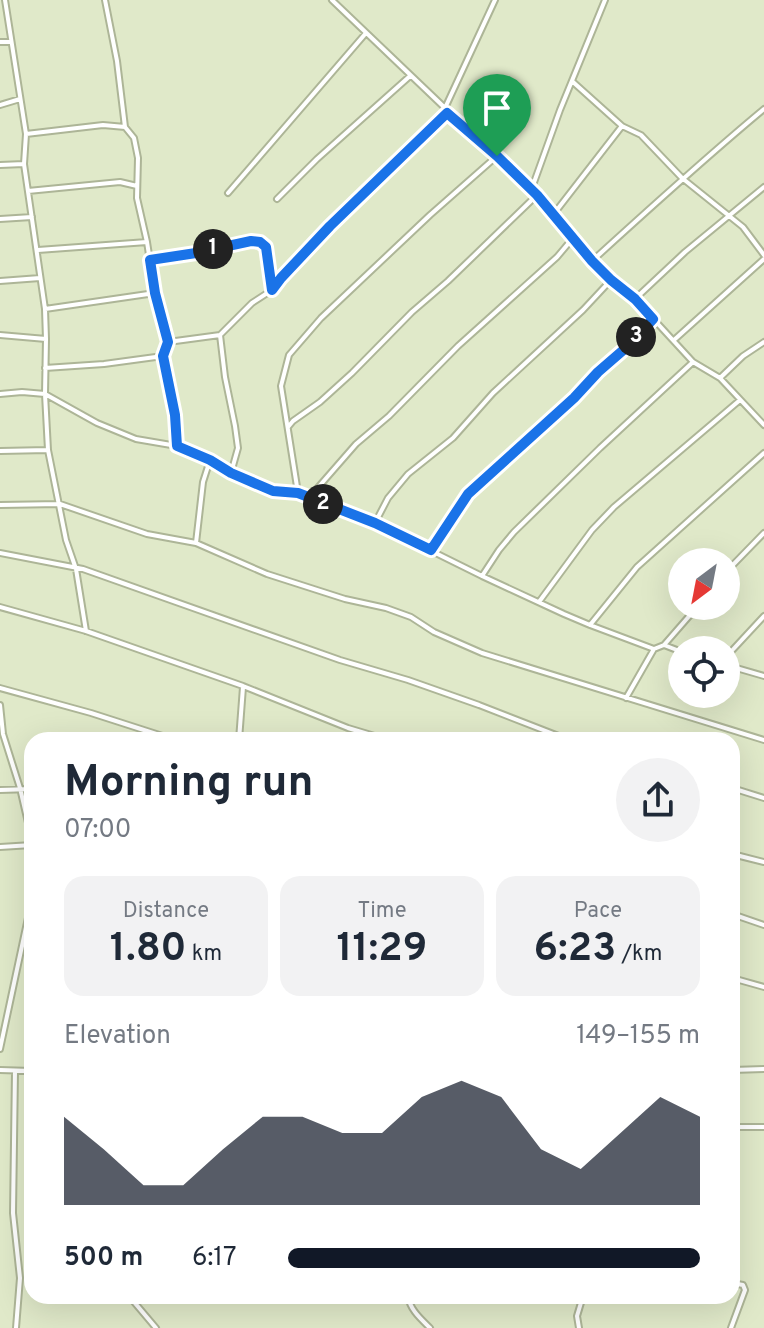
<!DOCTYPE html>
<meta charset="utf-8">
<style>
:root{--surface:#fff;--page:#f2f2f3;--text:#1f2937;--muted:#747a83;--accent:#111827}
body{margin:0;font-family:Overpass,sans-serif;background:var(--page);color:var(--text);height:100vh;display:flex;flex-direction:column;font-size:30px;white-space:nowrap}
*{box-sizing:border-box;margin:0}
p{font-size:26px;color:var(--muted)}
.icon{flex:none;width:44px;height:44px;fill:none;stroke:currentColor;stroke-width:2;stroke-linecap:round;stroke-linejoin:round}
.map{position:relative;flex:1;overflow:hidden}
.details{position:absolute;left:24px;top:732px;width:716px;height:572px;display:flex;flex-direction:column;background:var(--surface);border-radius:24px;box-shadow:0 8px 32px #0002}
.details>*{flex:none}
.needle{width:52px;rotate:212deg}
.fabs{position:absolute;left:668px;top:548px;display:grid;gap:16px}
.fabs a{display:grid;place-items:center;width:72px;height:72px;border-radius:50%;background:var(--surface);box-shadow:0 8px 32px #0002;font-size:40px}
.pin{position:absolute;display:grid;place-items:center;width:68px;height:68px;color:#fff;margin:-82px -34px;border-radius:50% 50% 50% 0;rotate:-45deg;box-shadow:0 0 8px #0007}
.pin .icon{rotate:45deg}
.km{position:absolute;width:40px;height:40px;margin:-20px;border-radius:50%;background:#222;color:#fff;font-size:22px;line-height:40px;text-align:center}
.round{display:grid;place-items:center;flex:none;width:84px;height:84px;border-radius:42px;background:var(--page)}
.overview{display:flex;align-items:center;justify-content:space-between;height:136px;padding:0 40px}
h1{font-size:44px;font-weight:700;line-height:60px}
.stats{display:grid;grid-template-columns:repeat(3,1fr);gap:12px;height:136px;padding:8px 40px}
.stats div{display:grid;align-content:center;border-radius:20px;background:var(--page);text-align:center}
.stats b{font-size:40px;font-weight:700}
.stats small{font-size:22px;font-weight:400}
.stats p{font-size:22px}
.chart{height:224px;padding:16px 40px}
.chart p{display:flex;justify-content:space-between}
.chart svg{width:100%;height:144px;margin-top:8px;fill:var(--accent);opacity:.7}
ul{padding:0 40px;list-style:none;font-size:26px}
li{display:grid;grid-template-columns:128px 96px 1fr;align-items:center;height:60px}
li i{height:20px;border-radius:10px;background:var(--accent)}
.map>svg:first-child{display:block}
</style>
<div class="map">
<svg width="764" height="1328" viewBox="0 0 764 1328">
<rect width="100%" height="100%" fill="#e0e9c9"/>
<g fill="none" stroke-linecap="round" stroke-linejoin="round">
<defs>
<path id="minor" d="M105 0 117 61 125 127
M332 0 445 108 447 113 497 156 531 189 611 280 635 299 693 362 720 378 764 425
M0 42H11
M573 82 622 126 641 135 682 178 743 227 764 255
M0 105 20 99
M445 108 495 0
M26 134 103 125 125 127 134 138 138 158 137 198 147 242 155 293 168 342 163 356 104 364 45 368
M0 165 24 164
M532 188 560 110 605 0
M28 191 120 182 137 186
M228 193 366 33
M277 199 317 159 410 76
M553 215 622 126
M0 219 32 217
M38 250 147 242
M150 260 196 253 251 241 260 242 266 247 272 288
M592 261C649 209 705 158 764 109
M0 281 40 278
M636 298 685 252 764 187
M45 309 155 293
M0 335 46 339 45 309 24 164 26 134 5 0
M220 335 252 303 272 290 281 278 330 226 446 114
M46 339 45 394 48 450 66 540 76 569 86 631
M674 340 764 259
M168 342 220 335 225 377 235 426 238 448 231 473
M163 356 175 415 177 446
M720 378 743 356 764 342
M0 394 22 392 45 394 97 423 136 439 177 446 210 460 231 473 273 491 298 493 375 523 482 576 564 614 590 625 654 649 664 645 682 652
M288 427 293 421 320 402 352 373 412 312 448 281 537 195
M0 451 48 450
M298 493 281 386 289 355 321 318 430 215 497 156
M308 499 356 444 389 416 458 346 557 257 573 238
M0 505 60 504 147 534 196 543 267 574 345 599 386 608 411 617 434 632 482 653 764 740
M375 523 388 498 408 474 453 438 493 393 583 310 611 280
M196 543 203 482 210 460
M431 550 468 494 574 398 598 372 628 346 653 319
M0 553 83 569 340 660 408 680 479 705 569 740
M726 572 764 533
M482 576 499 550 514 532 600 448 693 362
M539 602 592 530 614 507 740 400
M0 607 86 631 243 686 348 728 388 740
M590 625 637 567 764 453
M664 645 698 606
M726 657 764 616
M726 665 764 676
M0 688 91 713 175 740
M626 698 654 649
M0 705 3 734 20 788 32 840
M239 740 243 687
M732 788 764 798
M0 790 32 789
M0 847 32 845
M732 854 764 862
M732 914 764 925
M732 978 764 987
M0 1049 32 899
M0 1070 32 1071
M732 1070 764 1069
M15 1071 13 1213 20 1278 16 1328
M732 1127H764
M129 1296 156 1328
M408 1296C410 1310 421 1319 430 1328
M579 1328 577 1316 583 1296
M731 1328 745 1290 743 1285 732 1283"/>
</defs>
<!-- minor casing -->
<use href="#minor" stroke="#adb597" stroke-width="8"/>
<!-- minor -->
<use href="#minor" stroke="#fff" stroke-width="4"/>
</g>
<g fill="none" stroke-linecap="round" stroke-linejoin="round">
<defs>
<path id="route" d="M447 113 497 156 537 195 592 261 611 280 635 299 653 319 628 346 598 372 574 398 468 494 431 550 375 523 298 493 273 491 231 473 210 460 177 446 175 415 163 356 168 342 155 293 150 260 196 253 251 241 260 242 266 247 272 290 281 278 330 226Z"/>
</defs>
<!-- route casing -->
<use href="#route" stroke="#fff" stroke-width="16"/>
<!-- route -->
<use href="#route" stroke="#1a73e8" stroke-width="10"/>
</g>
</svg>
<div class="fabs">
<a><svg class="needle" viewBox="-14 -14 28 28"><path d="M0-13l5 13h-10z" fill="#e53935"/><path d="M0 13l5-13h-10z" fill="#747a83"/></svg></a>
<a><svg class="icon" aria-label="locate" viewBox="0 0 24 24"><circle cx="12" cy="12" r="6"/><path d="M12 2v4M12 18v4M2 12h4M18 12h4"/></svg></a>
</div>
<div class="pin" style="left:497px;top:156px;background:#1e9e55"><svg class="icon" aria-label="arrive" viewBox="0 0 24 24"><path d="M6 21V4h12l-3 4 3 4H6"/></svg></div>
<b class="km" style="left:213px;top:249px">1</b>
<b class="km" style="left:323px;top:504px">2</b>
<b class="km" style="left:636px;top:337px">3</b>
<section class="details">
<div class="overview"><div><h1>Morning run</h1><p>07:00</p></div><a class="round"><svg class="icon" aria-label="share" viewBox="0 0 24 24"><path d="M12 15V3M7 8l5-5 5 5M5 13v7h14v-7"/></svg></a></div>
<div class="stats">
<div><p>Distance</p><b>1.80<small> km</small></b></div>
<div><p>Time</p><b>11:29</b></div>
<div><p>Pace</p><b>6:23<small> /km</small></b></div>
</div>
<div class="chart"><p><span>Elevation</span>149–155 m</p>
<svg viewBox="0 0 160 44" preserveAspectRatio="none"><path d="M0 44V17L10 27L20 38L30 38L40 27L50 17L60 17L70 22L80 22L90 11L100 6L110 11L120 27L130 33L140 22L150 11L160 17V44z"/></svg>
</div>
<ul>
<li><b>500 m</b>6:17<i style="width:100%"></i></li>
</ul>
</section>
</div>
